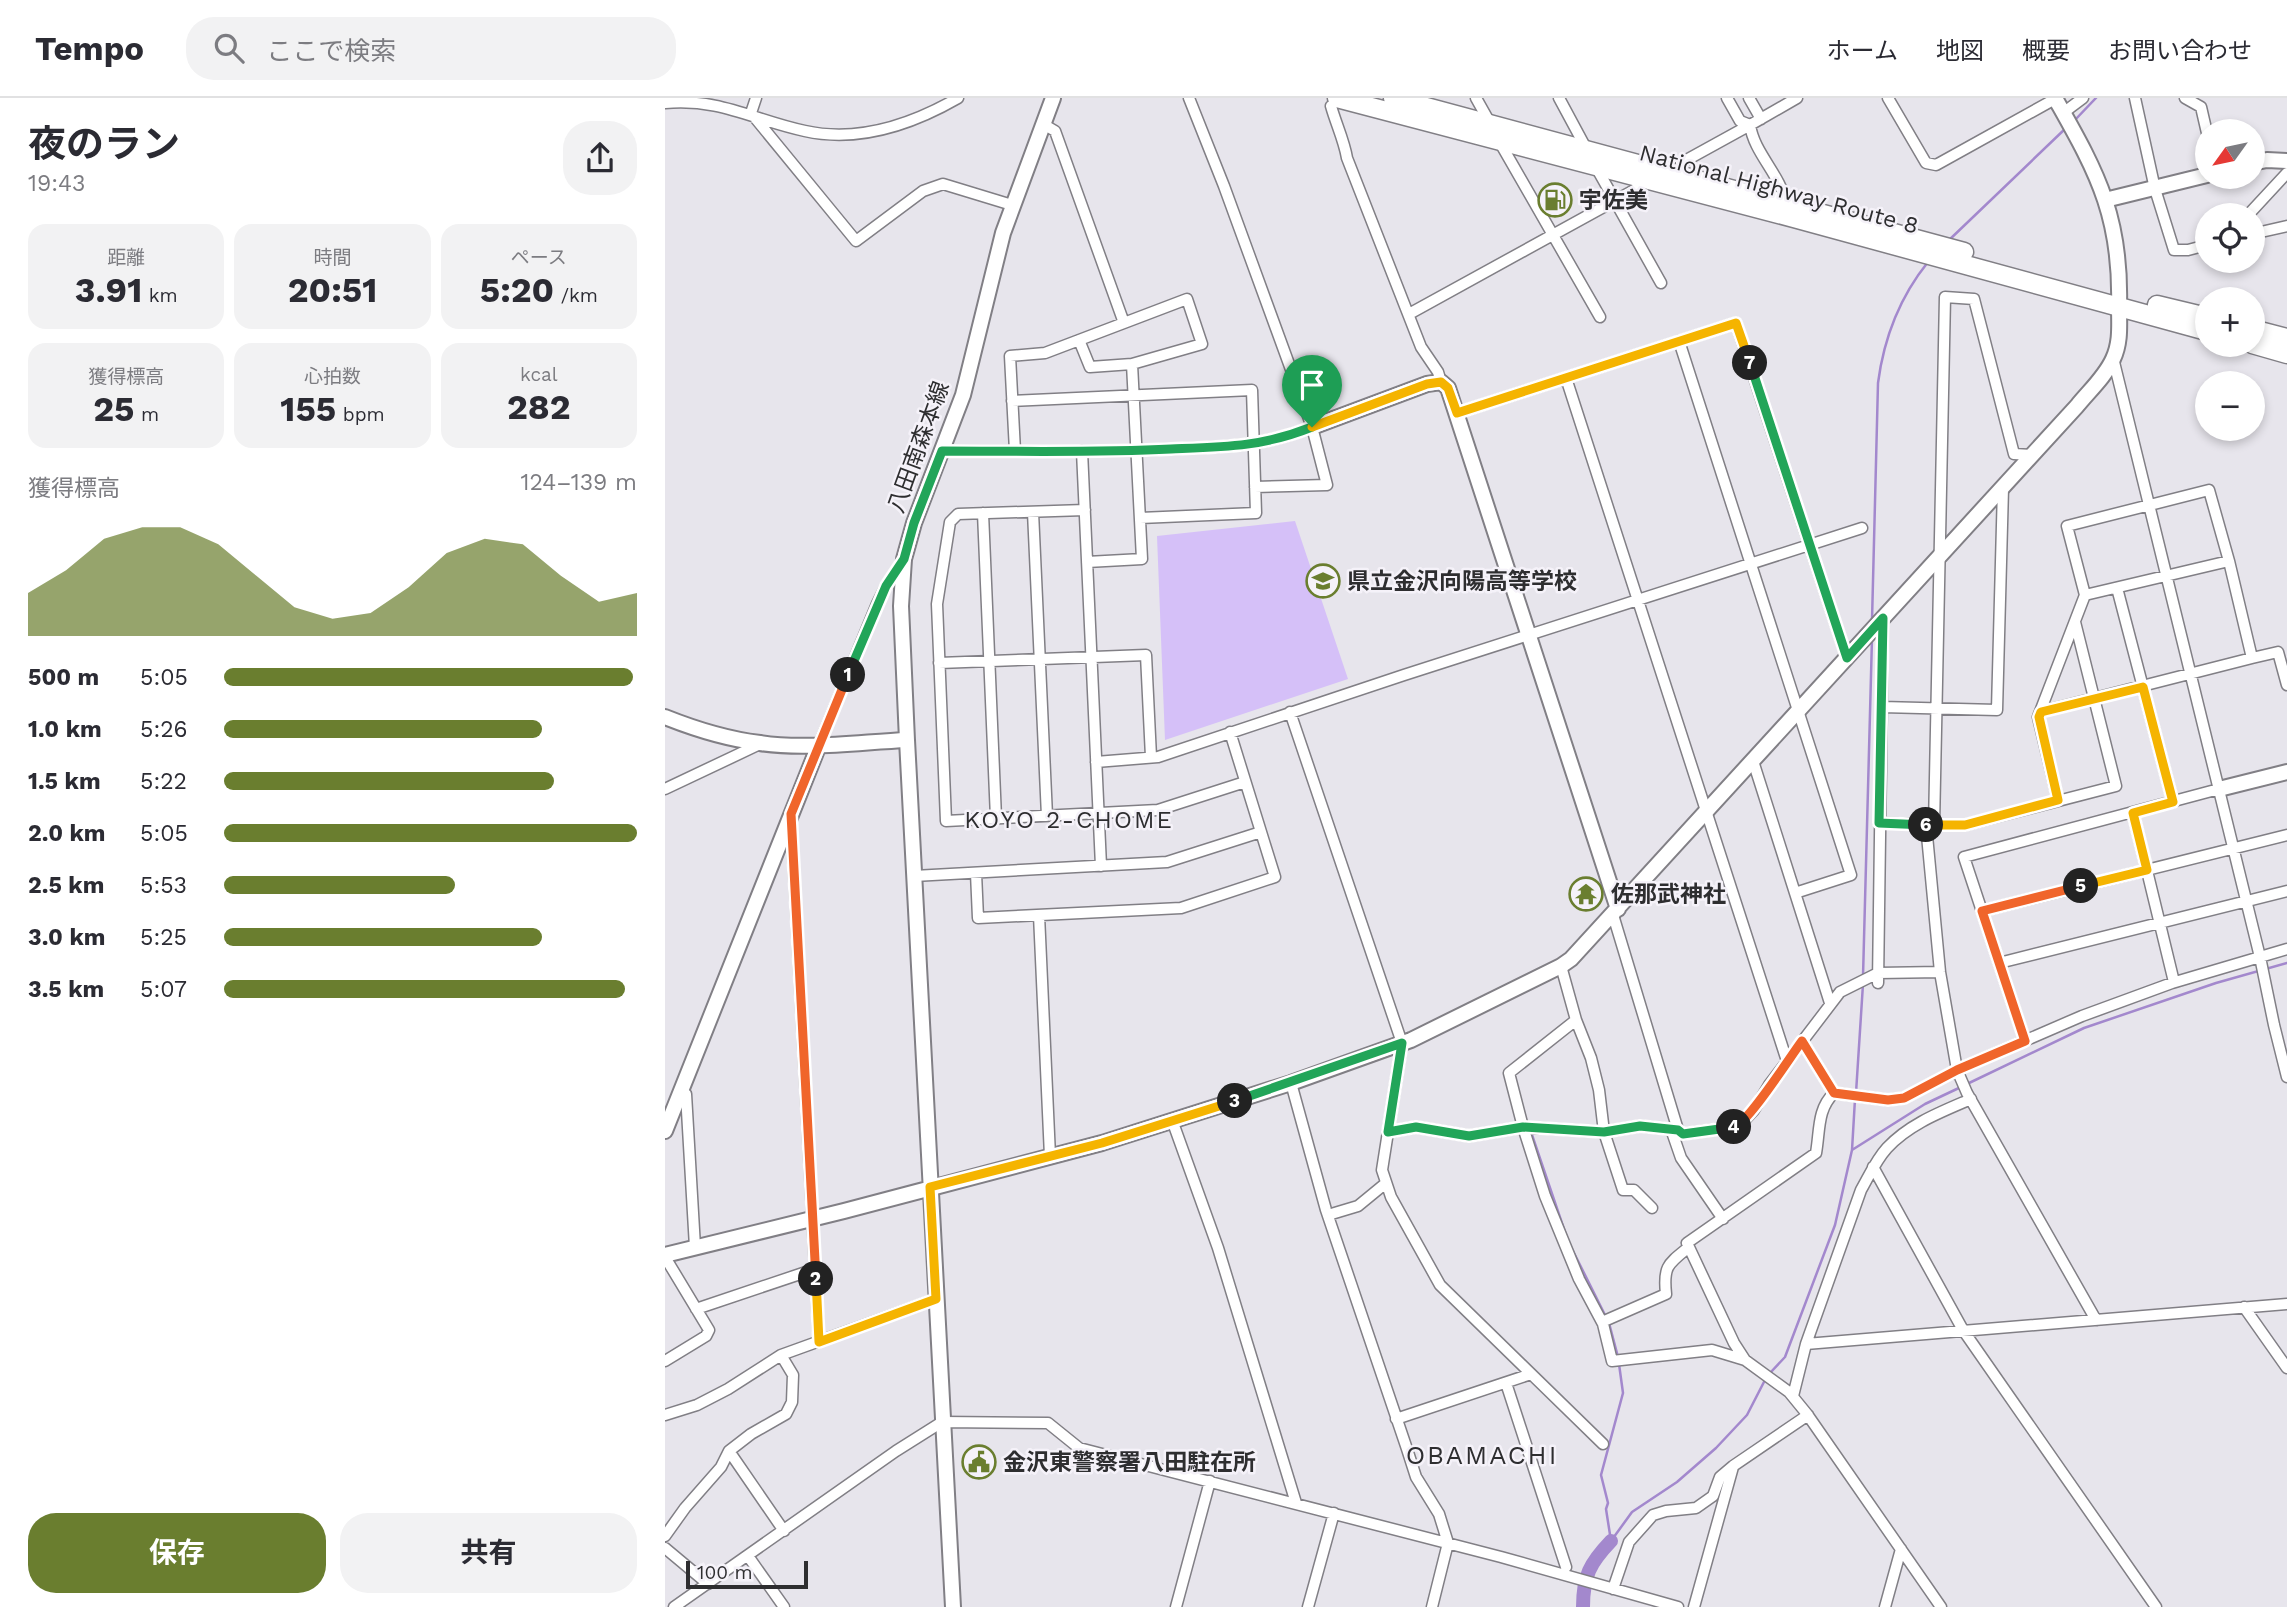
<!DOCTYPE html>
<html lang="ja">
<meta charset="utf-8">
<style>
:root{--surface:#fff;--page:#f2f2f3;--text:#2b2b33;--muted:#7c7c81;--line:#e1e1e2;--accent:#6a7e2f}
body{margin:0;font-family:"Work Sans","Noto Sans JP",sans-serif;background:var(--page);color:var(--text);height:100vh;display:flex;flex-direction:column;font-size:26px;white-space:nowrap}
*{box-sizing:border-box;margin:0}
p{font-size:23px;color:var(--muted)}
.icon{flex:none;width:38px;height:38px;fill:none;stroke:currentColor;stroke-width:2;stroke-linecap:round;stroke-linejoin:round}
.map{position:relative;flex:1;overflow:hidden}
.side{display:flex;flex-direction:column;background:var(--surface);width:665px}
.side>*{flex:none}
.needle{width:46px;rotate:237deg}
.controls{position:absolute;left:1530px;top:21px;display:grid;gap:14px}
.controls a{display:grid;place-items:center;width:70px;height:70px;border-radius:50%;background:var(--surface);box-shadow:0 4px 10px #0003;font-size:35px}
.scale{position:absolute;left:21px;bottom:18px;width:122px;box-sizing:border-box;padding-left:7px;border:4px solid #2e2e30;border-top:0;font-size:19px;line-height:24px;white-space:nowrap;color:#2e2e30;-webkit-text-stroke:5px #f5f2f9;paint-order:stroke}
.pin{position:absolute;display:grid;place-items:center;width:60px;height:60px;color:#fff;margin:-72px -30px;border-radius:50% 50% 50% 0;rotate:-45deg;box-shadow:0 0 7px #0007}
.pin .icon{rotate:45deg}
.km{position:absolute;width:35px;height:35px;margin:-18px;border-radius:50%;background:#222;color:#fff;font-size:19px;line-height:35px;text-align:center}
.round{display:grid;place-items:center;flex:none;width:74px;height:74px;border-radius:28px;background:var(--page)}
.headline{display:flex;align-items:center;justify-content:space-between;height:119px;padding:0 28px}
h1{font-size:38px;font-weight:700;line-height:52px}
.figures{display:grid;grid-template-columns:repeat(3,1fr);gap:10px;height:119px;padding:7px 28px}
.figures div{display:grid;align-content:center;border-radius:18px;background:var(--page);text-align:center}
.figures b{font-size:35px;font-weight:700}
.figures small{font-size:19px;font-weight:400}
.figures p{font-size:19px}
.chart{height:196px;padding:14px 28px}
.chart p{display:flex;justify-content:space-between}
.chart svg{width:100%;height:126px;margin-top:7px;fill:var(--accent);opacity:.7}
.primary-button{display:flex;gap:14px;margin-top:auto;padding:14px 28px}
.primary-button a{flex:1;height:80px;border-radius:28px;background:var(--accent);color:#fff;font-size:28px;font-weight:700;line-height:80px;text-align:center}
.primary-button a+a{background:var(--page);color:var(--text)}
ul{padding:0 28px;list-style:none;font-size:23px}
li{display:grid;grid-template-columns:112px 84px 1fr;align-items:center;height:52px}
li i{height:18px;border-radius:9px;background:var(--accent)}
header{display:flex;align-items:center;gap:42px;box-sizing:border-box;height:98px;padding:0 35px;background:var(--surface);border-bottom:2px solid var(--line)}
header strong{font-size:33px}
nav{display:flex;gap:38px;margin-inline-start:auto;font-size:24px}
.search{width:490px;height:63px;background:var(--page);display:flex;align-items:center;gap:18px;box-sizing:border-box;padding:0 24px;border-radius:28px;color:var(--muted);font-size:26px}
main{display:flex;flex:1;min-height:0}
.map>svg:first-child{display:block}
</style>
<header>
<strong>Tempo</strong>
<div class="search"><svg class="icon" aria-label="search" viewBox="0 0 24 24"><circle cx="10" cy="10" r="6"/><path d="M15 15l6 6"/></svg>ここで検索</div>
<nav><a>ホーム</a><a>地図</a><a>概要</a><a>お問い合わせ</a></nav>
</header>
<main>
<section class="side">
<div class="headline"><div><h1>夜のラン</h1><p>19:43</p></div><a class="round"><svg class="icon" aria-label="share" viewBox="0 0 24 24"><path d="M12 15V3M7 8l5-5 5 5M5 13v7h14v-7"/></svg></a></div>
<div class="figures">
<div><p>距離</p><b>3.91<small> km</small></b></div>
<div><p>時間</p><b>20:51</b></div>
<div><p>ペース</p><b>5:20<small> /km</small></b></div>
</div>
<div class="figures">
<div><p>獲得標高</p><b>25<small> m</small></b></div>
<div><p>心拍数</p><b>155<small> bpm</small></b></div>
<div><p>kcal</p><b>282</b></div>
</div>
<div class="chart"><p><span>獲得標高</span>124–139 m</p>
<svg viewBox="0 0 160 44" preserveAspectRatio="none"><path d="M0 44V29L10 21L20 10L30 6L40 6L50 12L60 23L70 34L80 38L90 36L100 27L110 15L120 10L130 12L140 23L150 32L160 29V44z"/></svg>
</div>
<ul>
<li><b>500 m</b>5:05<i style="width:99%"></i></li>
<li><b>1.0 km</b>5:26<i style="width:77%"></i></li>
<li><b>1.5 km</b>5:22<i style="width:80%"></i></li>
<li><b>2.0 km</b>5:05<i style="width:100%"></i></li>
<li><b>2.5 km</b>5:53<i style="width:56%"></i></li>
<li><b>3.0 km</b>5:25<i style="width:77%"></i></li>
<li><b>3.5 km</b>5:07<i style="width:97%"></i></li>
</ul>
<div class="primary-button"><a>保存</a><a>共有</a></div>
</section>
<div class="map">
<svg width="1622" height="1509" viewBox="0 0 1622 1509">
<rect width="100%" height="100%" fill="#e7e5ec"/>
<!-- green -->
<path fill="#d5c0f8" d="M630 423 683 581 500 642 492 438Z"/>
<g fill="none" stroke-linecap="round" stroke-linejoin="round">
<!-- stream -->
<path stroke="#a388cd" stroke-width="2.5" d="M1409 23 1431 0
M1282 144 1401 30
M1207 523 1213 285C1219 239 1234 200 1263 164
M1198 879 1207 540
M1302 986 1419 930 1551 885 1622 865
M1191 995 1198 886
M866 1034 901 1137
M1187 1052 1260 1006 1296 989
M905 1147 941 1219
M944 1225 953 1259
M1105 1275 1120 1259 1170 1127 1187 1052 1190 1001
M946 1443 967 1414 1012 1384 1051 1350 1082 1317 1101 1280
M946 1443 941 1411 943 1405 936 1377 958 1295 954 1266"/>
<!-- river -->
<path stroke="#a388cd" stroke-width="14" d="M918 1509C918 1478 925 1465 946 1443"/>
<defs>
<path id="street" d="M91 0 86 15 191 143 258 93 278 86 347 107
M524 0 559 88 647 329 662 387 590 389
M811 0 825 25
M894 0 922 52
M1062 0 1075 23 1085 27
M1084 0 1096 21
M1223 0 1261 65 1271 67 1390 1
M1470 0 1490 91 1509 152H1523L1542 147
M1520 0 1536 9 1542 35
M0 5C56 0 88 22 140 33 194 45 246 27 293 0
M666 8C671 26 679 42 682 60L756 249 773 274 776 284
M1398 15 1418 0
M378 26 390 33 459 225
M834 43 935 219
M1016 65 1085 27
M931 69 996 185
M1121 105C1115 76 1089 55 1085 27L1132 0
M1583 117 1622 75
M1587 136 1622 128
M744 216 973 90
M1014 243 1186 777 1130 795 1088 663
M901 280 1122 963
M347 303 587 292 591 415 475 420
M792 315 1071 225 1182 560
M277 353C353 353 430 355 506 351 558 349 597 349 647 329
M350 353 345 258 380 255 522 201 537 246 467 266 425 269 414 242
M417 353 436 768
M420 412 293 416 285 424 272 506 281 723 493 712 580 684
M368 414 382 718
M318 415 331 720
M422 464 477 461 467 266
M1452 490 1508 704
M1420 497 1402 428 1544 392 1564 463
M274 565 481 557 486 659
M1217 609 1332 612 1338 390
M625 614 737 945 717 1072 726 1099 775 1187 938 1346
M1375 614 1587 560
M154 647 212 506 221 488 238 463
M431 664 493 659 739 577 1197 430
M0 691 95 646
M1393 702 1373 619 1420 497 1564 463 1587 560 1613 554 1622 587
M1468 715 1509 884
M126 720 154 1244
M1214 725 1300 727 1451 688 1410 524
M1261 727 1275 874 1292 972 1302 995 1431 1222
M1269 728 1280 199 1309 201 1349 356 1367 357
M311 775 313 820 516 810 610 779 565 634
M249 778 502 764 596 734
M1130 795 1165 905
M1317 813 1622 737
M374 817 385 1058
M948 817 1013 1032
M1622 851 1595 859 1609 927 1622 979
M1334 865 1622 793
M896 868 911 922 844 975 858 1029 880 1098 914 1181 938 1226 947 1263 1047 1252 1080 1262 1124 1294 1142 1316 1276 1509
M1213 885 1218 520
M911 922 926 960 934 992 939 1034 958 1092H969L987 1110
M1137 943 1169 995
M1360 943 1299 759 1554 691
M626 985 661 1112 742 1351 751 1379 774 1416 783 1445 767 1509
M16 993 21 996 30 1149
M507 1022 553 1150 631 1405
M1006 1031 1016 1060 1058 1121
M723 1034 751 1029 804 1038 858 1029 939 1034 975 1028 1013 1032 1018 1036 1074 1028 1089 1012 1104 987 1175 894 1213 875 1275 874
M1208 1069 1298 1232 1491 1509
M663 1117 693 1108 721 1085
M0 1159 44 1232 41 1238 0 1263
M1579 1209 1622 1270
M31 1211 150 1171
M937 1224 1001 1196C998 1168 1003 1166 1024 1149
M1141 1246 1622 1206
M1080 1262 1069 1245 1022 1145 1151 1055C1155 1033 1152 1011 1169 995L1223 1002 1239 1000 1292 972 1417 918 1507 885 1595 859 1448 260
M841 1285 901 1469
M1128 1298 1141 1246 1196 1092C1204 1078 1211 1062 1222 1050 1244 1026 1276 1014 1306 1001
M0 1317 32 1307 63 1291 116 1257 271 1201
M731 1321 866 1276
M64 1353 119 1433
M0 1438 20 1410 56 1369 64 1353 86 1336 121 1316 127 1304 128 1277 116 1257
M0 1450 43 1486
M83 1458 119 1509
M948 1491 964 1444 988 1417 1001 1413 1031 1410 1048 1398 1055 1379 1068 1368 1143 1317
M9 1509 231 1353 277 1324 383 1325 414 1350 836 1459 1013 1509
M511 1509 545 1383
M643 1509 669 1415
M1029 1509 1068 1369
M1220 1509 1236 1451"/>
<path id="secondary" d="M1587 65 1602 62 1622 63
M1440 102 1542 77
M647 329 762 286 776 284 783 290 953 811
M0 619C30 631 62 641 95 645 140 652 196 644 242 642
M1554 691 1622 674
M0 1033 154 647
M0 1157 179 1113 437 1045 626 985 746 942 896 868 906 861 1412 308C1424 293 1440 279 1448 261 1456 244 1454 227 1454 208 1455 173 1451 135 1440 102 1428 66 1408 32 1390 0
M288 1509 242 642 236 508 239 461 249 425 298 297 338 135 388 0"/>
<path id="highway" d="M672 0 1129 120 1542 233
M728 0 1299 154
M1492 207 1542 219
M1587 231 1622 240
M1587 246 1622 256"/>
</defs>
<!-- street casing -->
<use href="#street" stroke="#817f85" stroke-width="13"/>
<!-- secondary casing -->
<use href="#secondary" stroke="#817f85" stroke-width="18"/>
<!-- highway casing -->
<use href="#highway" stroke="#817f85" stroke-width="21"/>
<!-- street -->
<use href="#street" stroke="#fff" stroke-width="10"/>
<!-- secondary -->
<use href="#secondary" stroke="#fff" stroke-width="14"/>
<!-- highway -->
<use href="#highway" stroke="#fff" stroke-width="18"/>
</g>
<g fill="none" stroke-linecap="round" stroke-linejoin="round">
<defs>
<path id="split-1" d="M183 577 221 488 239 461 249 425 277 353C353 353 430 355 506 351 558 349 597 349 647 329"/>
<path id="split-2" d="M151 1181 126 716 183 577"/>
<path id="split-3" d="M151 1181 154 1244 271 1201 265 1089 437 1045 570 1003"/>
<path id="split-4" d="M570 1003 737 945 723 1034 751 1029 804 1038 858 1029 939 1034 975 1028 1013 1032 1018 1036 1069 1029"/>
<path id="split-5" d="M1069 1029C1083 1025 1125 959 1137 943L1169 995 1223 1002 1239 1000 1292 972 1360 943 1317 813 1416 788"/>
<path id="split-6" d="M1261 727H1300L1393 702 1374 619 1376 614 1478 589 1508 704 1468 715 1482 772 1416 788"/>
<path id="split-7" d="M1085 265 1182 560 1218 520 1214 725 1261 727"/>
<path id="split-8" d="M647 329 762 286 776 284 783 290 792 315 1071 225 1085 265"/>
</defs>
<!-- split-1 casing -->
<use href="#split-1" stroke="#fff" stroke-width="14"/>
<!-- split-2 casing -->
<use href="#split-2" stroke="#fff" stroke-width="14"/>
<!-- split-3 casing -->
<use href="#split-3" stroke="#fff" stroke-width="14"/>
<!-- split-4 casing -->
<use href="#split-4" stroke="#fff" stroke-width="14"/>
<!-- split-5 casing -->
<use href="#split-5" stroke="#fff" stroke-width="14"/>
<!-- split-6 casing -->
<use href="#split-6" stroke="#fff" stroke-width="14"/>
<!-- split-7 casing -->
<use href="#split-7" stroke="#fff" stroke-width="14"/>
<!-- split-8 casing -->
<use href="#split-8" stroke="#fff" stroke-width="14"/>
<!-- split-1 -->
<use href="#split-1" stroke="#22a559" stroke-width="9"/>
<!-- split-2 -->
<use href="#split-2" stroke="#f0652b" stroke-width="9"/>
<!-- split-3 -->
<use href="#split-3" stroke="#f5b400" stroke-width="9"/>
<!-- split-4 -->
<use href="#split-4" stroke="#22a559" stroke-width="9"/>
<!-- split-5 -->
<use href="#split-5" stroke="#f0652b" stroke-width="9"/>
<!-- split-6 -->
<use href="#split-6" stroke="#f5b400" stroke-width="9"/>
<!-- split-7 -->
<use href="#split-7" stroke="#22a559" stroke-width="9"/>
<!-- split-8 -->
<use href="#split-8" stroke="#f5b400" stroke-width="9"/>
</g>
<!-- icons -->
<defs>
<symbol id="fuel-ring" viewBox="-11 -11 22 22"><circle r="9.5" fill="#f5f2f9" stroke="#6a7e2f" stroke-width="1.5"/><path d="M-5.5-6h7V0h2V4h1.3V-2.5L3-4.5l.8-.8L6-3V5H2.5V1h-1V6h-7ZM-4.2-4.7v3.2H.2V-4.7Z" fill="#6a7e2f"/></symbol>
<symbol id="school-ring" viewBox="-11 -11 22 22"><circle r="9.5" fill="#f5f2f9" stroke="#6a7e2f" stroke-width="1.5"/><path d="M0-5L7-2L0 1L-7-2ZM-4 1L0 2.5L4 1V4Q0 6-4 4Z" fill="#6a7e2f"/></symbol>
<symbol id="temple-ring" viewBox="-11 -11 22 22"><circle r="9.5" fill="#f5f2f9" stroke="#6a7e2f" stroke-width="1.5"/><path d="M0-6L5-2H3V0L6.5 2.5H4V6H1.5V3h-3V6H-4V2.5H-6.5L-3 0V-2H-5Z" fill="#6a7e2f"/></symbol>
<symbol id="civic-ring" viewBox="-11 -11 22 22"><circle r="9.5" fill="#f5f2f9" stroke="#6a7e2f" stroke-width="1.5"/><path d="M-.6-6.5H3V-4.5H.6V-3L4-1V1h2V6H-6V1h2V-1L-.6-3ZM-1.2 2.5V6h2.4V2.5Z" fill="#6a7e2f"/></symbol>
</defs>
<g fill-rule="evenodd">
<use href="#fuel-ring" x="871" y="83" width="38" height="38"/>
<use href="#school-ring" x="639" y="464" width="38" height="38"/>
<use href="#temple-ring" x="902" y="777" width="38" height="38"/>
<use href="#civic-ring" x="295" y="1345" width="38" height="38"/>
</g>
<g text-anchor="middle" stroke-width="5" stroke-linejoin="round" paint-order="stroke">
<!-- street labels -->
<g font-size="23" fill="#2e2e30" stroke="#f5f2f9">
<text transform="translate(1114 91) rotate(15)" y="8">National Highway Route 8</text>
<text transform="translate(253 349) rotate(-70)" y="8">八田南森本線</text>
</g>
<!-- poi labels -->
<g font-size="23" font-weight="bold" fill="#2e2e30" stroke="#f5f2f9" text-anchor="start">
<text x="914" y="110">宇佐美</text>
<text x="682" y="491">県立金沢向陽高等学校</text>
<text x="946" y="804">佐那武神社</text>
<text x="338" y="1372">金沢東警察署八田駐在所</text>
</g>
<!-- neighbourhood labels -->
<g font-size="24" letter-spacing="2" fill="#2e2e30" stroke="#f5f2f9">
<text x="404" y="730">KOYO 2-CHOME</text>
</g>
<!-- quarter labels -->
<g font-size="26" letter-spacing="2" fill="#2e2e30" stroke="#f5f2f9">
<text x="817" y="1366">OBAMACHI</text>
</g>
</g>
</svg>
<div class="controls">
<a><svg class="needle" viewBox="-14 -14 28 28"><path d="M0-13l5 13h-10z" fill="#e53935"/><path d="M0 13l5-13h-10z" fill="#7c7c81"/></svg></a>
<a><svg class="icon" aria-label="locate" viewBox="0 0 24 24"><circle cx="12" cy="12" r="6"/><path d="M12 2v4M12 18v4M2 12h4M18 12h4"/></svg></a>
<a>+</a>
<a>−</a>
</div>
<div class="scale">100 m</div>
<div class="pin" style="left:647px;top:329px;background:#1e9e55"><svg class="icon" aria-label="arrive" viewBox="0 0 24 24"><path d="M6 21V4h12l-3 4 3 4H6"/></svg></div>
<b class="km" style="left:183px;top:577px">1</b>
<b class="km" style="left:151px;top:1181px">2</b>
<b class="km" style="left:570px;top:1003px">3</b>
<b class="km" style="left:1069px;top:1029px">4</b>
<b class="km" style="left:1416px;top:788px">5</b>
<b class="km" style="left:1261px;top:727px">6</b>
<b class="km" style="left:1085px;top:265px">7</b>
</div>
</main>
